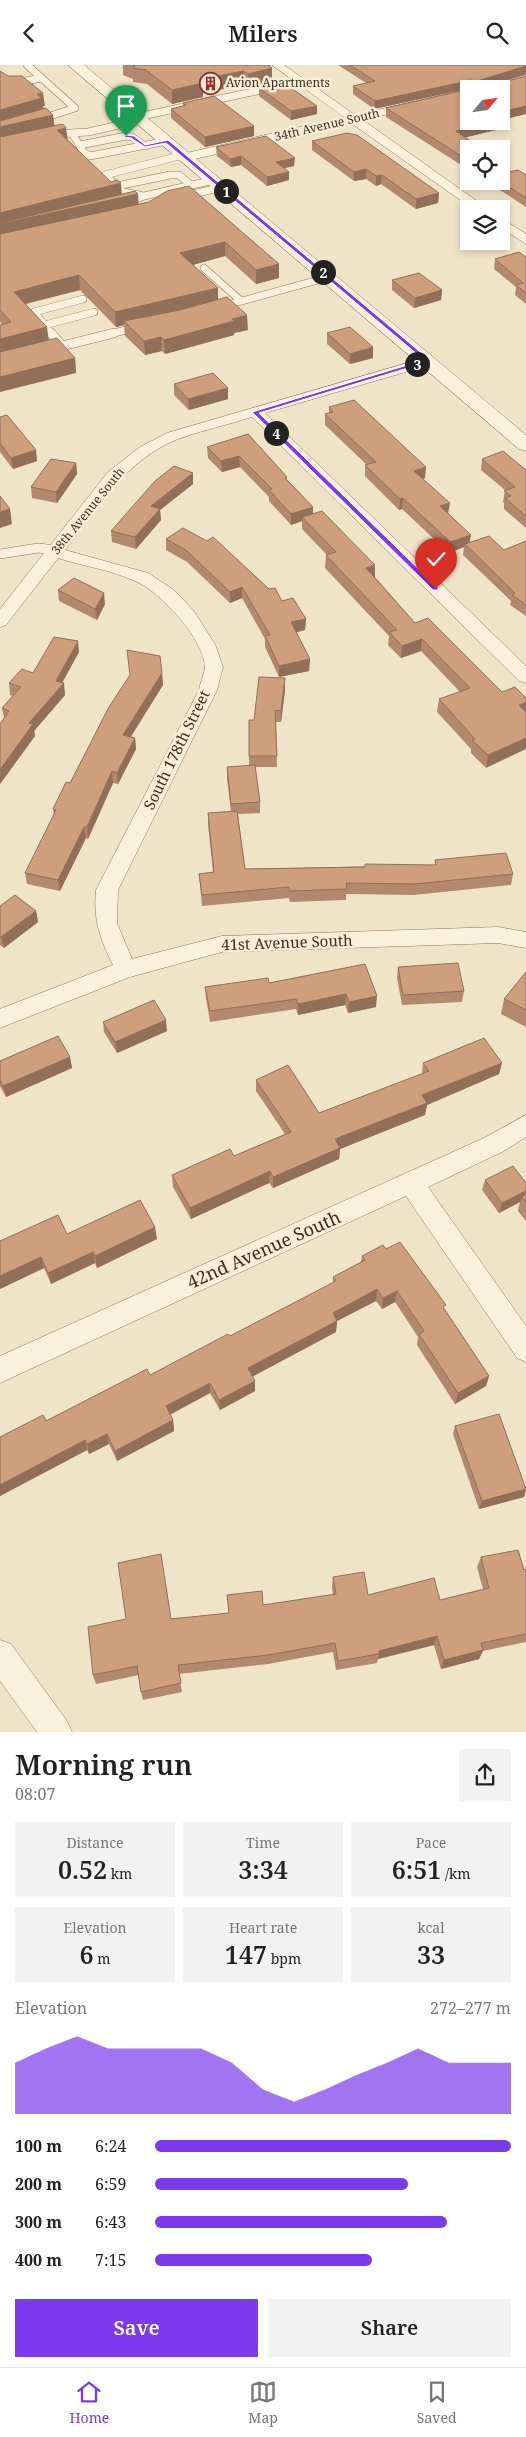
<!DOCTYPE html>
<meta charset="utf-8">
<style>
:root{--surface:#fff;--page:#f2f2f2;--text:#222;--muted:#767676;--line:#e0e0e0;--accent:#7c3aed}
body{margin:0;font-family:"Noto Serif",serif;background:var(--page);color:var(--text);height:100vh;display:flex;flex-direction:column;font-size:19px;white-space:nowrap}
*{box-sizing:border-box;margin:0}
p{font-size:16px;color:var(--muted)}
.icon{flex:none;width:28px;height:28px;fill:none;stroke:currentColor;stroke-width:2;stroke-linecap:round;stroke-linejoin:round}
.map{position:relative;height:1667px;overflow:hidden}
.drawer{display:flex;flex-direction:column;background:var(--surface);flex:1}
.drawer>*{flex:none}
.needle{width:32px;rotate:61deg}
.buttons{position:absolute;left:460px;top:15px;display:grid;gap:10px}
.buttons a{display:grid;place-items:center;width:50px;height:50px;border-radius:0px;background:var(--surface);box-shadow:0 2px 8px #0003;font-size:25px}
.pin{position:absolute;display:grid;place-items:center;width:42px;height:42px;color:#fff;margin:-51px -21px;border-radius:50% 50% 50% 0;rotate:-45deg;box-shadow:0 0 5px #0007}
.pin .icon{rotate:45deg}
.km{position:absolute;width:25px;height:25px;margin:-12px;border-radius:50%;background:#222;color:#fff;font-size:14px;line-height:25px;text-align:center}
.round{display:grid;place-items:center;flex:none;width:52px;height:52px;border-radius:0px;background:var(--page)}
.summary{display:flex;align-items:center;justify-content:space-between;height:85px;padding:0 15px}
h1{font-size:28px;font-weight:600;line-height:38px}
.figures{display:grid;grid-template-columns:repeat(3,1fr);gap:8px;height:85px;padding:5px 15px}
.figures div{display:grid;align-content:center;border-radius:0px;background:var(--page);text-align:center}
.figures b{font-size:25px;font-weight:600}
.figures small{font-size:14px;font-weight:400}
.figures p{font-size:14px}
.chart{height:140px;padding:10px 15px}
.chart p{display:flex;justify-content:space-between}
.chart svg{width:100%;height:90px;margin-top:5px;fill:var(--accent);opacity:.7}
.action{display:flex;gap:10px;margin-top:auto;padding:10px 15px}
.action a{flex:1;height:58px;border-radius:0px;background:var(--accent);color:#fff;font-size:20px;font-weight:600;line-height:58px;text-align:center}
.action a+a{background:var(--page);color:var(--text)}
ul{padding:0 15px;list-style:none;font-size:16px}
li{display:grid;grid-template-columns:80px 60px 1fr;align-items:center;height:38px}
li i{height:12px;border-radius:6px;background:var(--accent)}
header{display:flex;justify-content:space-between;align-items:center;height:65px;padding:0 15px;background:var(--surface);font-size:22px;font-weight:600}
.dock{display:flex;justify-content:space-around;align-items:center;height:70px;border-top:1px solid var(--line);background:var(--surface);font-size:14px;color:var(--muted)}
.dock a{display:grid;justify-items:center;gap:2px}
.dock .active{color:var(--accent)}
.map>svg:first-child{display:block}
</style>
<header><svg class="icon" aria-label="back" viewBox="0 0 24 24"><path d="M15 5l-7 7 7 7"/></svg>Milers<svg class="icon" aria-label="search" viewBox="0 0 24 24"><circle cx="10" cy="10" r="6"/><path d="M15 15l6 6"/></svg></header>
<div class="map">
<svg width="526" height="1667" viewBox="0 0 526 1667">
<rect width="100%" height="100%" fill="#f0e4c8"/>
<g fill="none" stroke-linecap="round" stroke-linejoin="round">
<defs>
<path id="service-far1" d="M27 0 75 43 38 55
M0 13 14 18 42 13
M205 37 300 17
M137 52 184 42
M72 68 84 88 90 91 167 76
M53 69 88 67 141 55
M80 80 126 71 132 72 145 81
M117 121 170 110H179L191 120
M140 130 123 127 105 110 183 90
M184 131 223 122
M124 139 144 131 214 115
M204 203 241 236
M220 242 329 212
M45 260 94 247
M52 269 34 247 83 234
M109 269 139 262"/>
<path id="service" d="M51 268 62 281
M50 284 114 268
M0 489 38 483 56 485"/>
<path id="minor" d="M272 0H284L355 50 469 24H470L469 30 363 55 488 144H473L351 58 186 96 182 95 180 92 182 89 344 52Z
M501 153 526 169V179L501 163Z
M428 292 433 293 435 296 433 299 265 348 526 601V618L519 616 252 352C228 360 202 365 178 374 127 394 97 443 65 485L148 508 174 525 193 545 215 579 223 602 217 625 118 825 117 858 132 894 222 871 498 862 526 867V883L498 878 222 887 130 912 0 963V944L113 900C100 874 93 854 96 825L199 625C200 618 204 610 205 603 205 575 160 526 135 516 111 505 83 501 58 493L6 560 0 562V544L108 407 140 382 167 368Z
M526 1050V1072L502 1087 428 1122 526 1261V1297L517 1293 406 1131 0 1318V1291L484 1073Z
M0 1575 11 1579 67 1656 72 1667H37L0 1616Z"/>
<path id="tertiary" d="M68 0H84L526 370V386L519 384Z"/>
</defs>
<!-- service-far1 casing -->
<use href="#service-far1" stroke="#8d765c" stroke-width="8"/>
<!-- service casing -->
<use href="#service" stroke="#8d765c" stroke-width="10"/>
<!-- minor casing -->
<use href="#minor" stroke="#8d765c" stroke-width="1"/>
<!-- tertiary casing -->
<use href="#tertiary" stroke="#8d765c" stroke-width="1"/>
<!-- service-far1 -->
<use href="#service-far1" stroke="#faf1dc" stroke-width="7"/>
<!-- service -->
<use href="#service" stroke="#faf1dc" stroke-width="9"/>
<!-- minor -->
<use href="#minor" fill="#faf1dc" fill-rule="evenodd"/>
<!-- tertiary -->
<use href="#tertiary" fill="#faf1dc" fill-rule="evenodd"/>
</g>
<!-- wall -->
<path fill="#b2896c" d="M123 0H270V2L272 3V18L248 23 243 20 203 28V32L172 39 147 19 133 17V14L123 10Z
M338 0H526V10L498 18H500L526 11V49L501 55V24L470 23 374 44 353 29V21L366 18Z
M0 6 45 41H43L44 44 54 61 122 129 138 139 279 199V213L256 219 225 191 193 200 218 234 248 265 234 268V270L165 289 162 286 145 290 125 271 124 260 116 262 80 225 26 239 49 275 75 293 76 308 2 259 0 257Z
M259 23 317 49 291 55 259 31Z
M183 38 254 71 205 82 171 53V44L183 41Z
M386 43 469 56H501L500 64 465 72 469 84V105L386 52Z
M312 76 439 128 438 138 416 144 381 119 376 121 366 114 354 116 312 85Z
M216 82 294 101 284 103 289 107V115L267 121 241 100 231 102 217 91Z
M508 107 526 110V142L486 116H501Z
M526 192V239L515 230 516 222 494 204 495 194Z
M392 215 442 225 441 235 414 243 392 225Z
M327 268 373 293 350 299 327 279Z
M174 319 228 334 189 345 174 330Z
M329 342 425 413H423L470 478 504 485 526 476V551L510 540 511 536 463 490 464 482 449 488 402 444 399 445 365 411V400H367L325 360V349L329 348Z
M0 352 37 396 13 404 0 387Z
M248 369 287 412V415L313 442V449L375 512 415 558 502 627 486 703 471 688V684L437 647 439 634 460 627 421 586 401 593 388 580 389 571 325 503 326 490H327L302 464V456L291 460 269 436V432L240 402 222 407 208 393 207 382Z
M482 394 526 405V463L504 444V438L503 437 505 425 481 405Z
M76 398 77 409 57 438 32 433 31 422Z
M193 408V419L160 445 161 455 136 484 112 477 111 466Z
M166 474 282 536 306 554 305 565 296 567 310 594 309 606 279 612 265 582V574L242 533 230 538 187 497 166 485Z
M58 525 105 539 97 555 59 536Z
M79 587 62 618 65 630 34 666 35 671 0 719V659L4 653 2 643 13 631 10 630 9 618Z
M162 608 163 620 131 672 135 673 136 684 118 719 113 718 88 774 86 773 60 826 27 819 25 808 54 750 53 744 70 718Z
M285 613V625L281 657H276L277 702H255L260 737V748L238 749 245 804 435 800V795L513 809 511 820 414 830 346 829V835L290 837 289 833 202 841 199 809 213 807 208 760V748L231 747 227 714V702L249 701V655H254Z
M0 841 36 846 38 857 4 883 0 880Z
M365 899 376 942 348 948 345 940 298 950 296 944 210 957 206 933 205 922 269 918Z
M398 902 464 926 462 937 402 940 397 913Z
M526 907V962L501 949 504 934Z
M103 957 167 966 117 988 104 967Z
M70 992 72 1003 6 1032 0 1021V996Z
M423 998H502L499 1009 427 1040 425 1050 340 1084 339 1094 273 1123 269 1118 191 1154 173 1122 172 1110 234 1091 285 1069 256 1026V1015L319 1048 422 1009Z
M485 1115 526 1118V1156L518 1146 520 1137 499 1148 482 1125Z
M67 1169 157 1174 97 1203 95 1198 51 1219 44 1203 0 1224Z
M386 1184 445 1245 489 1311 486 1321 455 1339 417 1280 418 1272 395 1237 382 1244 376 1236 337 1256 336 1267 253 1311 255 1316V1326L220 1345 210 1328 170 1350 173 1355 174 1366 117 1396 109 1379 89 1389 87 1385 0 1431V1372L46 1356 150 1310 230 1271 333 1218V1212L361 1197 362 1191Z
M455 1361 526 1422V1425L524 1432 479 1444 453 1369Z
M481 1492 524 1505 526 1504V1577L483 1586 479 1594 441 1604 434 1580 378 1594 377 1598 336 1605 333 1587 268 1599 179 1609 182 1627 143 1635 141 1627 139 1610 96 1619 93 1610 126 1554H171L228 1548 263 1540 333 1530 332 1522 333 1512 368 1530 440 1535 483 1524 477 1502Z"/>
<!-- shaded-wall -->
<path fill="#916f58" d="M268 0H270V4L272 3V18L248 23V9Z
M526 1V9L478 24 477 16Z
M243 6V20L203 28V32L172 39V25L199 15Z
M472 15 471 23 374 44 375 36Z
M43 28 45 41H43L44 47 0 60V45L37 29Z
M317 41V49L291 55V46Z
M526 41V49L501 55V47Z
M53 50 55 64 0 76V62Z
M492 56H501L500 64 455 75 456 66Z
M254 61V71L205 82V72Z
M66 63 68 76 57 65Z
M241 91V100L231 102 230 94Z
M295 93 294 101 276 105V97Z
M366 104V114L354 116V107Z
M289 107V115L267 121V112Z
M382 110 381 119 376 121V111Z
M121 118 122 132 138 129 139 143 0 174V148Z
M439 128 438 138 416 144V134Z
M225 177V191L181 203 180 188Z
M279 199V213L256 219V205Z
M79 210 80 225 16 241 14 227Z
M218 223V237L124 256V260L116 262 115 247Z
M442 225 441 235 414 243 415 233Z
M247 250 248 265 234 268V270L165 289 164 275Z
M47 262 49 277 0 290V274Z
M161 272 162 286 145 290 144 276Z
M373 282V293L350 299V289Z
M75 293 76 308 0 327V312Z
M228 323V334L189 345 188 334Z
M36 385 37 396 13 404 11 393Z
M239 391 240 402 222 407 221 396Z
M76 398 77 409 57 438 56 427Z
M426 402 425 413 413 416 414 406Z
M193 408V419L160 445 161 455 136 484 135 472 151 441Z
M403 433 402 444 399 445 400 434Z
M450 438 448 449 439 452 440 441Z
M313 442V453L302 452V456L291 460V449Z
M10 444 12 459 0 463V447Z
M471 470 469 481 465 479 464 482 449 488 450 477Z
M375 500V512L365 516 366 503Z
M242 522V533L230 538V527Z
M104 528 105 539 97 555 95 544Z
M306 554 305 565 290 569 291 557Z
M422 574 421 586 401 593 402 581Z
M78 576 79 587 58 625 64 618 65 630 34 666 35 671 0 719V705L56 616Z
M310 594 309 606 279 612V601Z
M162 608 163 620 124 682 123 670Z
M285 613V625L281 657V646Z
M526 638V649L519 640Z
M135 673 136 684 118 719 117 708Z
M526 673V684L486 703 488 690Z
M112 706 113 718 88 774 87 762Z
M84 762 86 773 60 826 58 815Z
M36 846 38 857 4 883 1 872Z
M346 929 345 940 298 950V939Z
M377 931 376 942 348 948 349 937Z
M166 955 167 966 117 988 115 977Z
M70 992 72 1003 6 1032 3 1021Z
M502 998 499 1009 427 1040 425 1050 340 1084 339 1094 273 1123V1112L335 1074 422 1030Z
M270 1106 269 1118 191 1154 190 1143Z
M526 1126V1134L522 1132 520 1137 499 1148 502 1138Z
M155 1162 157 1174 97 1203 95 1191Z
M93 1187 95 1198 51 1219 48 1208Z
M41 1192 44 1203 0 1224V1211Z
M377 1224 376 1236 337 1256 336 1267 248 1314V1303L333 1248Z
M397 1226 395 1237 382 1244 383 1233Z
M489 1311 486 1321 455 1339 458 1328Z
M255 1316V1326L220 1345 219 1335Z
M210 1318V1328L167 1351 166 1341Z
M173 1355 174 1366 117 1396 115 1386Z
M107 1369 109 1379 89 1389 87 1379Z
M85 1375 87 1385 0 1431V1420Z
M526 1424 524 1432 479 1444 482 1436Z
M437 1571 434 1580 378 1594 379 1589V1586Z
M483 1585 479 1594 441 1604 444 1595Z"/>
<!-- building -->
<path fill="#cf9f7d" stroke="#916f58" d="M133 0H269H268L272 3 248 9 243 6 199 15 203 18 172 25 146 5 133 3 135 1Z
M350 0H526V1L477 16 500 18 526 11V41L501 47V24H470L472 15 375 36 353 21 375 16Z
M0 6 8 11H22L43 28 37 29 42 33 0 45Z
M284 18 317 41 291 46 259 23Z
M469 24V56H497L456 66 482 84H469V96L386 43Z
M214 31 254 61 205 72 171 44 186 40 183 38Z
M46 43 53 50 0 62V56Z
M63 59 66 63 57 65 111 117 117 115 121 118 0 148V72Z
M347 68 357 70 439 128 416 134 382 110 376 111 366 104 354 107 312 76Z
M266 71 295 93 276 97 289 107 267 112 241 91 230 94 216 82Z
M501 96 506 99 508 107 518 105 526 110V133L500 116H501Z
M189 121 279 199 256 205 225 177 180 188 218 223 115 247 79 210 14 227 47 262 0 274V260L11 257 0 245V169L149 137 167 126Z
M135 126 138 129 0 159V158Z
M519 187 526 192V228L516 220 523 218 495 194Z
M419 208 442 225 415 233 392 215Z
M227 232 247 250 232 254 234 256 164 275 161 272 144 276 124 256 180 245Z
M350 262 373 282 350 289 327 268Z
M57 273 75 293 0 312V287Z
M213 308 228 323 188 334 174 319Z
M354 335 426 402 414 406 450 438 440 441 471 470 450 477 403 433 400 434 365 400 376 397 325 349 333 347 329 342Z
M7 350 36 385 11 393 0 378V352Z
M248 369 287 412 285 413 313 442 291 449 269 425 272 424 239 391 221 396 207 382Z
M503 386 526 405V451L505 433 511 431 504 426 515 422 482 394Z
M51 394 76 398 56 427 31 422Z
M174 401 193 408 151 441 160 444 135 472 111 466 155 416Z
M0 431 10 444 0 447Z
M322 446 375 500 366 503 415 558 428 553 502 627 515 622 526 633V638L519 640 526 647V673L488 690 472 675 475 674 439 634 470 623 422 574 402 581 389 567 397 565 326 490 336 487 302 452Z
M183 463 207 476 213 472 269 524 275 523 282 536 293 533 306 554 291 557 310 594 279 601 265 571 270 570 242 522 230 527 187 486 166 474Z
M489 471 504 485 526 476V540L512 530 515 528 465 479Z
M74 513 104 528 95 544 58 525Z
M54 572 78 576 56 616 64 618 29 658 33 659 0 705V659L9 646 2 643 21 622 9 618 22 604 33 608Z
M127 585 160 591 162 608 123 670 135 673 117 708 112 706 87 762H84L58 815 25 808 56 745 53 744 66 717 70 718 109 642 130 610Z
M259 612 285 613 281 646 275 645 277 691H249V655H254Z
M255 700 260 737 231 739 227 702Z
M237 746 245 804 365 802V799L436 800 435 795 506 788 513 809 415 819 346 818 347 824 290 826 289 822 202 830 199 809 214 807 208 748Z
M15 830 36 846 1 872 0 871V841Z
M458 898 464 926 403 930 398 902Z
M365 899 377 931 349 937 346 929 298 939 296 934 210 946 205 922 268 913 269 918Z
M526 907V945L504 934Z
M154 935 166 955 115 977 103 957Z
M58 971 70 992 3 1021 0 1015V996Z
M484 973 502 998 422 1030 427 1038 335 1074 340 1083 273 1112 270 1106 190 1143 172 1110 230 1084 234 1091 291 1067 256 1015 288 1000 319 1048 429 1006 423 998Z
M513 1101 526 1118V1126L502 1138 485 1115Z
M526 1129V1137L522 1132Z
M140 1135 155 1162 95 1191 93 1187 48 1208 41 1192 0 1211V1176L58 1150 67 1169Z
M400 1177 446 1240 443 1242 489 1311 458 1328 419 1269 424 1266 397 1226 383 1233 377 1224 333 1248 337 1256 248 1303 255 1316 219 1335 210 1318 166 1341 173 1355 115 1386 107 1369 87 1379 85 1375 0 1420V1372L43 1350 46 1356 147 1304 150 1310 228 1269 230 1271 336 1216 333 1212 365 1195 362 1191 383 1180 386 1184Z
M499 1349 526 1424 482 1436 455 1361Z
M518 1485 524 1505 526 1504V1569L481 1578 483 1585 444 1595 437 1571 379 1586V1589L338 1596 335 1578 268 1590 178 1600 181 1618 141 1627 137 1601 93 1610 88 1562 126 1554 118 1498 161 1489 171 1554 229 1548 227 1530 262 1526 263 1540 336 1529 333 1512 364 1507 368 1530 434 1513 440 1535 489 1523 481 1492Z"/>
<!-- route -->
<path fill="#7c3aed" stroke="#fff" d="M126 70 134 71 145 80 168 75 431 296 259 348 438 523V525H433L252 347 424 295 166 78 145 82 131 73 124 72Z"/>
<!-- icons -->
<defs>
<symbol id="building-ring" viewBox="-11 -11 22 22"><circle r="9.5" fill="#f7eed8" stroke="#9e2a2b" stroke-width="1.5"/><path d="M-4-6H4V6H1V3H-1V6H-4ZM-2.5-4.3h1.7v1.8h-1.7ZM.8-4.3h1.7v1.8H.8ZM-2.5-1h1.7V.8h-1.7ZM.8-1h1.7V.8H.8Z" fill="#9e2a2b"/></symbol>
</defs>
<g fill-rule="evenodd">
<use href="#building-ring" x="198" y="6" width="25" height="25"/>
</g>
<g text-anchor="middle" stroke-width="5" stroke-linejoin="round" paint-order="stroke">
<!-- far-poi labels -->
<g font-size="12" fill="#3d2e20" stroke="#f7eed8" text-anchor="start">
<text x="226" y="22">Avion Apartments</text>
</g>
<!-- far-street labels -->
<g font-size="12" fill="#3d2e20" stroke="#f7eed8">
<text transform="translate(327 60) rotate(-13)" y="4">34th Avenue South</text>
<text transform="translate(88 446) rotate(-51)" y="4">38th Avenue South</text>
</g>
<!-- street labels -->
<g font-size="15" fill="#3d2e20" stroke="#f7eed8">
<text transform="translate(177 685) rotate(-64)" y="5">South 178th Street</text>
<text transform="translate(287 878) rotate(-2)" y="5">41st Avenue South</text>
</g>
<!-- near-street labels -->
<g font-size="18" fill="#3d2e20" stroke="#f7eed8">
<text transform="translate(264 1185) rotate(-24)" y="6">42nd Avenue South</text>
</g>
</g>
</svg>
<div class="buttons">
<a><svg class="needle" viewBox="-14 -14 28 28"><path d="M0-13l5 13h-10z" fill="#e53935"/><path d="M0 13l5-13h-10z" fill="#767676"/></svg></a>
<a><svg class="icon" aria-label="locate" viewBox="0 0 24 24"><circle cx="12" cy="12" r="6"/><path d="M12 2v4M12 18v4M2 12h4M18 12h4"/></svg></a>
<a><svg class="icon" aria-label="layers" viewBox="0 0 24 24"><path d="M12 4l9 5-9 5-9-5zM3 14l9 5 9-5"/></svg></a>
</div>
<div class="pin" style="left:126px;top:71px;background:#1e9e55"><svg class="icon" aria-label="arrive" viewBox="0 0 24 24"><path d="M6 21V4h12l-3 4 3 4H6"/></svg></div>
<div class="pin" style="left:436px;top:524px;background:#d93025"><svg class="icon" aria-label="check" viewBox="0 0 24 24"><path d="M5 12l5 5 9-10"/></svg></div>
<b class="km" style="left:226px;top:126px">1</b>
<b class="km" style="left:323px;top:207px">2</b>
<b class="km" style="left:417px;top:299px">3</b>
<b class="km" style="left:276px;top:368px">4</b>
</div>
<section class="drawer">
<div class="summary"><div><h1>Morning run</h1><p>08:07</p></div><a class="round"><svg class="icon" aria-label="share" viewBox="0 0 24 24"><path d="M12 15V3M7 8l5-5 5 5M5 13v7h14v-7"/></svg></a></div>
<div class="figures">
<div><p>Distance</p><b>0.52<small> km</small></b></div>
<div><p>Time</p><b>3:34</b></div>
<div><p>Pace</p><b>6:51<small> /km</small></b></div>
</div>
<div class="figures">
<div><p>Elevation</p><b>6<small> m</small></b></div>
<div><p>Heart rate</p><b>147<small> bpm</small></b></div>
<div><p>kcal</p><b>33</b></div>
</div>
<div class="chart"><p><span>Elevation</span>272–277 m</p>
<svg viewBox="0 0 160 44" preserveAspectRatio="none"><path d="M0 44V19L10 12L20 6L30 12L40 12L50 12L60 12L70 19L80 32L90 38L100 32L110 25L120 19L130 12L140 19L150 19L160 19V44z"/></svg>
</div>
<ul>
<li><b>100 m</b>6:24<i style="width:100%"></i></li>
<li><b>200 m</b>6:59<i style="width:71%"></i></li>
<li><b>300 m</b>6:43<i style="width:82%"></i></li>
<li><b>400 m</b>7:15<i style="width:61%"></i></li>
</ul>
<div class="action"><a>Save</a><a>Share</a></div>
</section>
<nav class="dock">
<a class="active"><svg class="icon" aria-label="home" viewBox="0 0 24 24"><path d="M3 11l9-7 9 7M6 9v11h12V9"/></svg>Home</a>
<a><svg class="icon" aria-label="map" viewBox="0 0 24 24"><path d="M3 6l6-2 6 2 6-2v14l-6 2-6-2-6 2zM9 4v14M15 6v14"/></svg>Map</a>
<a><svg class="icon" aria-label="saved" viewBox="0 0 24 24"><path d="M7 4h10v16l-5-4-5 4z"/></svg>Saved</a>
</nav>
